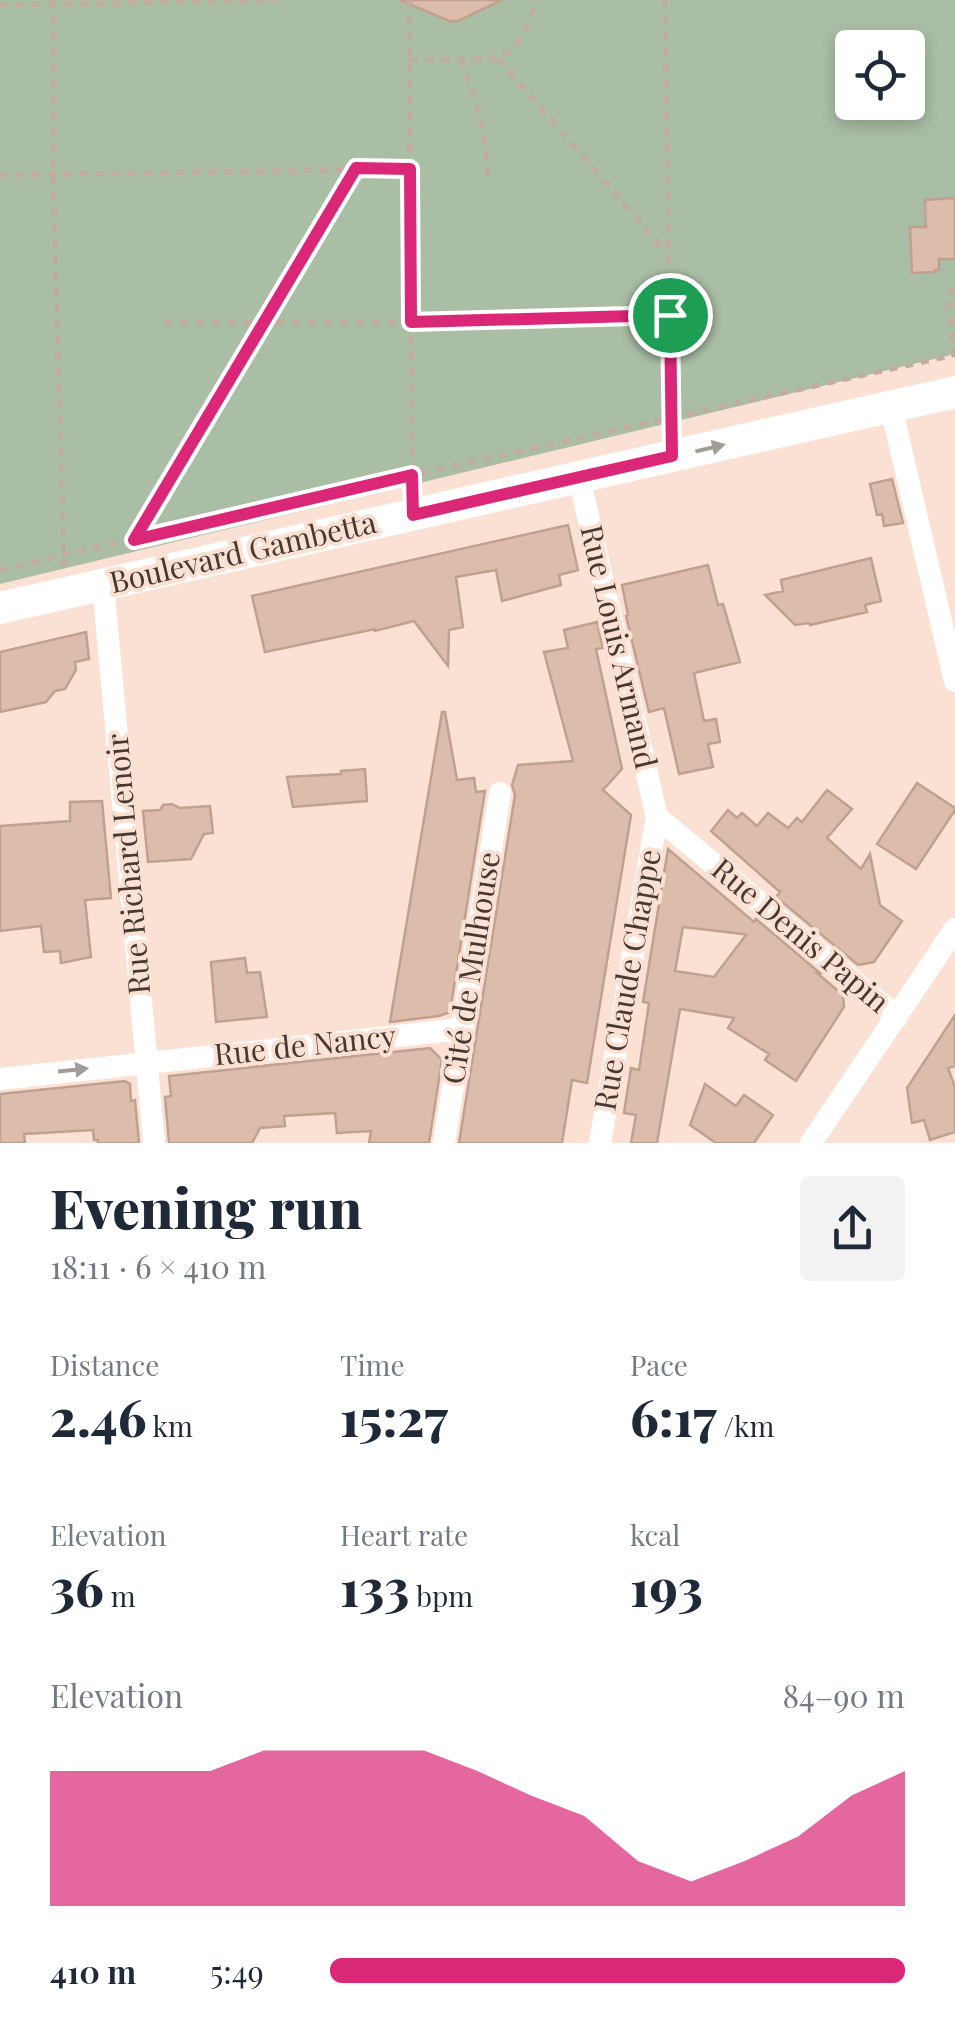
<!DOCTYPE html>
<meta charset="utf-8">
<style>
:root{--surface:#fff;--page:#f2f2f3;--text:#1f2937;--muted:#747a83;--accent:#db2777}
body{margin:0;font-family:"Playfair Display",serif;background:var(--page);color:var(--text);height:100vh;display:flex;flex-direction:column;font-size:38px;white-space:nowrap}
*{box-sizing:border-box;margin:0}
p{font-size:32px;color:var(--muted)}
.icon{flex:none;width:55px;height:55px;fill:none;stroke:currentColor;stroke-width:2;stroke-linecap:round;stroke-linejoin:round}
.map{position:relative;height:1143px;overflow:hidden}
.details{display:flex;flex-direction:column;background:var(--surface);flex:1}
.details>*{flex:none}
.controls{position:absolute;left:835px;top:30px;display:grid;gap:20px}
.controls a{display:grid;place-items:center;width:90px;height:90px;border-radius:10px;background:var(--surface);box-shadow:0 5px 15px #0003;font-size:50px}
.pin{position:absolute;display:grid;place-items:center;width:85px;height:85px;color:#fff;margin:-42px;border:5px solid #fff;border-radius:50%;box-shadow:0 2px 10px #0007}
.round{display:grid;place-items:center;flex:none;width:105px;height:105px;border-radius:10px;background:var(--page)}
.summary{display:flex;align-items:center;justify-content:space-between;height:170px;padding:0 50px}
h1{font-size:55px;font-weight:800;line-height:75px}
.stats{display:grid;grid-template-columns:repeat(3,1fr);gap:15px;height:170px;padding:10px 50px}
.stats div{display:grid;align-content:center}
.stats b{font-size:50px;font-weight:800}
.stats small{font-size:28px;font-weight:400}
.stats p{font-size:28px}
.chart{height:280px;padding:20px 50px}
.chart p{display:flex;justify-content:space-between}
.chart svg{width:100%;height:180px;margin-top:10px;fill:var(--accent);opacity:.7}
ul{padding:0 50px;list-style:none;font-size:32px}
li{display:grid;grid-template-columns:160px 120px 1fr;align-items:center;height:75px}
li i{height:25px;border-radius:12px;background:var(--accent)}
.map>svg:first-child{display:block}
</style>
<div class="map">
<svg width="955" height="1143" viewBox="0 0 955 1143">
<rect width="100%" height="100%" fill="#fbe1d3"/>
<!-- green -->
<path fill="#aabda5" fill-rule="evenodd" d="M0 0H955V354L0 584ZM852 48H908V102H852Z"/>
<!-- building -->
<path fill="#dcbcab" stroke="#c0a191" stroke-width="2.5" fill-rule="evenodd" d="M400 0H502L458 21H449Z
M955 198V259H939V270H935V272L912 273 910 227H926L925 200Z
M892 479 903 523 884 526 882 514 877 515 870 484Z
M568 525 578 570 559 575 561 585 502 601 496 570 456 577 463 627 449 630 448 666 414 621 375 631V629L265 652 252 596Z
M871 558 881 601 865 605 867 612 810 625 809 623 795 625 765 595 783 591 781 580Z
M708 565 718 605 723 604 740 662 694 673 704 721 716 719 720 742 708 744 713 767 679 774 664 708 649 712 626 616 628 615 622 585Z
M597 622 603 648 596 649 622 769 603 790 631 815 587 1083 572 1080 562 1143H459L515 795 512 785 518 765 573 761 544 652 568 648 564 630Z
M86 632 89 659 75 662 76 670 65 689 55 691 46 702 0 712V652Z
M442 712H445L457 780 474 778 476 792 485 791 450 1012 439 1016 390 1022Z
M365 769 367 801 293 807 287 777 341 774V771Z
M917 783 955 808V810L916 869 877 844Z
M827 790 852 809 827 838 861 869 870 854 880 905 902 921 874 962 858 965 776 897 780 892 711 831 728 810 737 818 742 813 757 826 768 813 788 828 797 818 802 822Z
M102 801 111 898 85 900 91 957 61 963 60 951 44 952 41 926 0 931V826L70 821V802Z
M172 804 180 808 210 806 213 833 204 834 191 859 148 862 143 811 160 810 163 805Z
M668 849 754 922 756 919 820 973H817L843 995 844 1007 796 1081 765 1060 769 1054 728 1028 734 1018 680 1009 657 1143H631L636 1115 624 1113 631 1068 639 1070 649 1003 643 1002ZM683 927 743 934 746 935 714 977 675 971Z
M245 958 247 973 260 972 267 1017 216 1022 211 962Z
M955 1015V1066L948 1068 955 1087V1132L930 1140 924 1120 912 1123 907 1088Z
M430 1048 442 1060 429 1143H369L371 1131 337 1133 335 1113 284 1116 285 1126 260 1128 252 1143H169L165 1097 171 1096 169 1076Z
M125 1081 130 1084 131 1101 135 1100 139 1143H98V1140H94L93 1130 24 1134 25 1143H0V1094Z
M705 1084 736 1106 744 1095 773 1115 754 1143H716L690 1125Z"/>
<g fill="none" stroke-linecap="round" stroke-linejoin="round">
<!-- path -->
<path stroke="#c2aca0" stroke-width="5" stroke-dasharray="8 8" stroke-linecap="butt" d="M53 0V174L64 567
M409 0 412 487
M665 0 671 418
M0 5 277 0
M462 59C476 103 488 137 488 184
M498 59 667 253
M409 60 498 59C520 45 531 25 535 0
M0 175 410 169
M164 322H411L670 315
M954 357 948 295 955 289
M135 538 357 168
M0 570 286 503 955 355"/>
<!-- street -->
<path stroke="#fff" stroke-width="22" d="M891 407 955 681
M579 477 657 817 600 1143
M103 584 154 1143
M657 817 897 1017
M0 1079 462 1029
M444 1143 500 793
M811 1143 955 929"/>
<!-- secondary -->
<path stroke="#fff" stroke-width="32" d="M0 608 955 392"/>
</g>
<!-- one-way arrows -->
<defs><path id="oneway-solid" d="M-6-.8H1V-3.2L6.5 0L1 3.2V.8H-6Z" transform="scale(2.5)"/></defs>
<g fill="#a29c98">
<use href="#oneway-solid" transform="translate(710 448) rotate(-13)"/>
<use href="#oneway-solid" transform="translate(73 1070) rotate(-6)"/>
</g>
<g fill="none" stroke-linecap="round" stroke-linejoin="round">
<defs>
<path id="route" d="M356 168 410 169 411 322 670 315 672 456 413 515 412 475 134 540Z"/>
</defs>
<!-- route casing -->
<use href="#route" stroke="#fff" stroke-width="20"/>
<!-- route -->
<use href="#route" stroke="#db2777" stroke-width="12"/>
</g>
<g text-anchor="middle" stroke-width="8" stroke-linejoin="round" paint-order="stroke">
<!-- street labels -->
<g font-size="30" fill="#463932" stroke="#fbe1d3">
<text transform="translate(243 553) rotate(-13)" y="10">Boulevard Gambetta</text>
<text transform="translate(618 647) rotate(77)" y="10">Rue Louis Armand</text>
<text transform="translate(129 864) rotate(-95)" y="10">Rue Richard Lenoir</text>
<text transform="translate(800 936) rotate(40)" y="10">Rue Denis Papin</text>
<text transform="translate(472 968) rotate(-81)" y="10">Cité de Mulhouse</text>
<text transform="translate(628 980) rotate(-80)" y="10">Rue Claude Chappe</text>
<text transform="translate(305 1046) rotate(-6)" y="10">Rue de Nancy</text>
</g>
</g>
</svg>
<div class="controls">
<a><svg class="icon" aria-label="locate" viewBox="0 0 24 24"><circle cx="12" cy="12" r="6"/><path d="M12 2v4M12 18v4M2 12h4M18 12h4"/></svg></a>
</div>
<div class="pin" style="left:670px;top:315px;background:#1e9e55"><svg class="icon" aria-label="arrive" viewBox="0 0 24 24"><path d="M6 21V4h12l-3 4 3 4H6"/></svg></div>
</div>
<section class="details">
<div class="summary"><div><h1>Evening run</h1><p>18:11 · 6 × 410 m</p></div><a class="round"><svg class="icon" aria-label="share" viewBox="0 0 24 24"><path d="M12 15V3M7 8l5-5 5 5M5 13v7h14v-7"/></svg></a></div>
<div class="stats">
<div><p>Distance</p><b>2.46<small> km</small></b></div>
<div><p>Time</p><b>15:27</b></div>
<div><p>Pace</p><b>6:17<small> /km</small></b></div>
</div>
<div class="stats">
<div><p>Elevation</p><b>36<small> m</small></b></div>
<div><p>Heart rate</p><b>133<small> bpm</small></b></div>
<div><p>kcal</p><b>193</b></div>
</div>
<div class="chart"><p><span>Elevation</span>84–90 m</p>
<svg viewBox="0 0 160 44" preserveAspectRatio="none"><path d="M0 44V11L10 11L20 11L30 11L40 6L50 6L60 6L70 6L80 11L90 17L100 22L110 33L120 38L130 33L140 27L150 17L160 11V44z"/></svg>
</div>
<ul>
<li><b>410 m</b>5:49<i style="width:100%"></i></li>
</ul>
</section>
